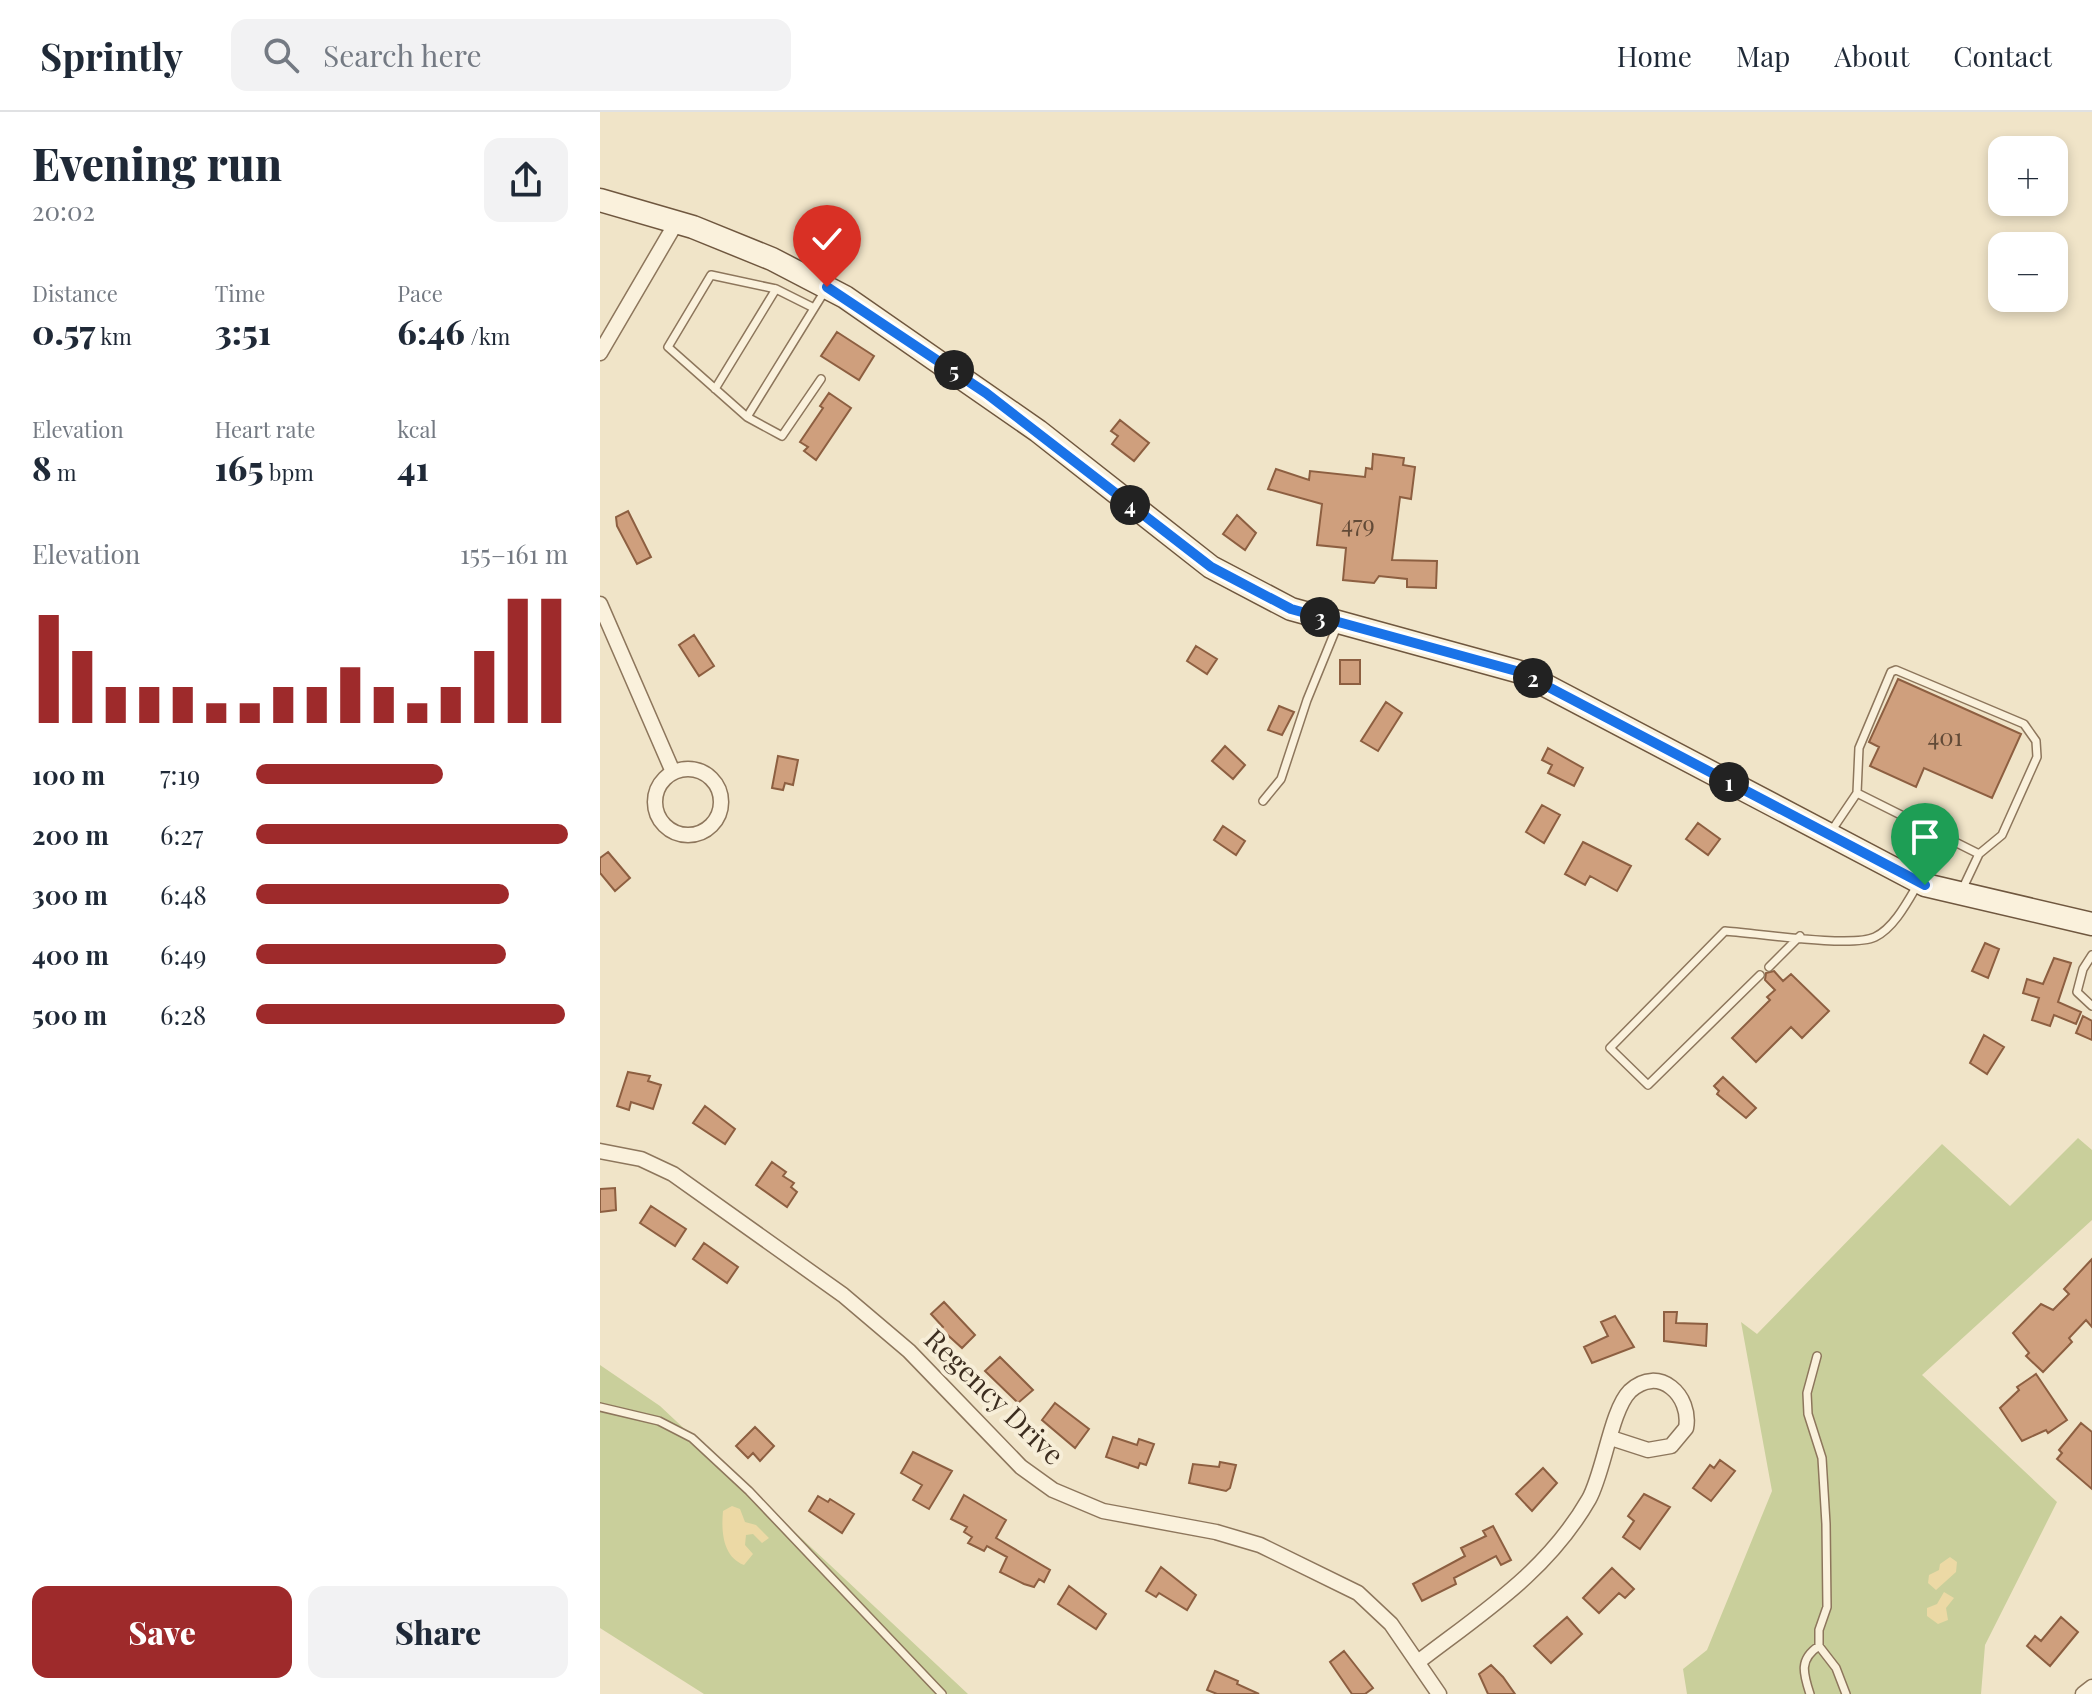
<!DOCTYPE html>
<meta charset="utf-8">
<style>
:root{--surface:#fff;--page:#f2f2f3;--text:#1f2937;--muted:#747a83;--line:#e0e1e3;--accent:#9e2a2b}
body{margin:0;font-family:"Playfair Display",serif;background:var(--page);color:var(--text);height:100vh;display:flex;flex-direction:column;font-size:30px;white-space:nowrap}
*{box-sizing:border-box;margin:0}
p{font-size:26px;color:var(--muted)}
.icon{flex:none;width:44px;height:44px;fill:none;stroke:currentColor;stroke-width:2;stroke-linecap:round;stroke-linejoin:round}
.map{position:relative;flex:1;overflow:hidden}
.side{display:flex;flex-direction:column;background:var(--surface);width:600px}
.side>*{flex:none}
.buttons{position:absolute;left:1388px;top:24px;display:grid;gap:16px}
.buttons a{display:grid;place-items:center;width:80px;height:80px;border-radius:16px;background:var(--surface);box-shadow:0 4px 12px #0003;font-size:40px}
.pin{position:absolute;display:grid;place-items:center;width:68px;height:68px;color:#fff;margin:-82px -34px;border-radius:50% 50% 50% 0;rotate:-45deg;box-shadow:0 0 8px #0007}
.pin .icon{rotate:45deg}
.km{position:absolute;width:40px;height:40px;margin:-20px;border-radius:50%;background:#222;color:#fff;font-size:22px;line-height:40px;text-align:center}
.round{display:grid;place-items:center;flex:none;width:84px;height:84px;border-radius:16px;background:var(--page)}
.head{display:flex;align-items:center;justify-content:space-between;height:136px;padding:0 32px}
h1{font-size:44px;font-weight:800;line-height:60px}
.figures{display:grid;grid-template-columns:repeat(3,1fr);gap:12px;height:136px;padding:8px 32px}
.figures div{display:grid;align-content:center}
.figures b{font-size:34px;font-weight:800}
.figures small{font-size:22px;font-weight:400}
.figures p{font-size:22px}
.chart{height:224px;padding:16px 32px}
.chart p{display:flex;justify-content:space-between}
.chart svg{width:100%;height:144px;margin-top:8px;stroke:var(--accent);stroke-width:6}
.action{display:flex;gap:16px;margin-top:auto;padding:16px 32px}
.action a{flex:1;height:92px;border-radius:16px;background:var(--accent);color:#fff;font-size:32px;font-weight:800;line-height:92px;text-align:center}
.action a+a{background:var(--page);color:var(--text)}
ul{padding:0 32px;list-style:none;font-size:26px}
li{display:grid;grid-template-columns:128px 96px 1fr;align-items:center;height:60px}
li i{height:20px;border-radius:10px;background:var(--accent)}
header{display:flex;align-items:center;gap:48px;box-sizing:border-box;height:112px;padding:0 40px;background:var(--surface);border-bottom:2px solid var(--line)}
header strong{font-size:38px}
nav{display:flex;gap:44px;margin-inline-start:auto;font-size:28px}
.search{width:560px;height:72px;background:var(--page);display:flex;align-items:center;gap:20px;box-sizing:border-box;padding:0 28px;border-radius:16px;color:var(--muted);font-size:30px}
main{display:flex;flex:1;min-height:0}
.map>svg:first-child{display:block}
</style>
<header>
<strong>Sprintly</strong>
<div class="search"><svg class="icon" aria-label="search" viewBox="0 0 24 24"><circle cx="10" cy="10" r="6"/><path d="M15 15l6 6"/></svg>Search here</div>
<nav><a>Home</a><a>Map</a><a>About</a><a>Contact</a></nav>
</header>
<main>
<section class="side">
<div class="head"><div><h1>Evening run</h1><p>20:02</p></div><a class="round"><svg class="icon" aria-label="share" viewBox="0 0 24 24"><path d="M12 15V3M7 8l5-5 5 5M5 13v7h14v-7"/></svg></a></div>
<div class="figures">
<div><p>Distance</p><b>0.57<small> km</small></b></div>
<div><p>Time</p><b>3:51</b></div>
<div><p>Pace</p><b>6:46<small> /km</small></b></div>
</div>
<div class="figures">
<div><p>Elevation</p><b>8<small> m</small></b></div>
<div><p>Heart rate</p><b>165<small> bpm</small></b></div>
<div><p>kcal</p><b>41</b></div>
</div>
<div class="chart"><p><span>Elevation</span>155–161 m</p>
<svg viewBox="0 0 160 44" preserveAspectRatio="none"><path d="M5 44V11M15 44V22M25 44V33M35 44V33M45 44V33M55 44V38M65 44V38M75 44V33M85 44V33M95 44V27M105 44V33M115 44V38M125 44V33M135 44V22M145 44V6M155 44V6"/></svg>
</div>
<ul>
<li><b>100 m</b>7:19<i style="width:60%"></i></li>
<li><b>200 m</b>6:27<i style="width:100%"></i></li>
<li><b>300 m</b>6:48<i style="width:81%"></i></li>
<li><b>400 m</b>6:49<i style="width:80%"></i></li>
<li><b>500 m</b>6:28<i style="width:99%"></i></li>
</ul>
<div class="action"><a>Save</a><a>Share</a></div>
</section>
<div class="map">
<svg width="1492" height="1582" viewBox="0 0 1492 1582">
<rect width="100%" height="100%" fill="#f0e4c8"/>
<!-- green -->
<path fill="#c9cf9b" d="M1478 1026 1492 1038V1108L1322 1263 1457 1390 1385 1533 1381 1582H1087L1083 1557 1107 1538 1172 1379 1141 1210 1157 1222 1342 1032 1410 1094Z
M0 1253 60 1294 368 1582H104L0 1516Z"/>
<!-- sand -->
<path fill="#ecd9a5" d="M132 1394 140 1397 145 1410 156 1413 169 1426 162 1431 153 1422 146 1423 145 1433 153 1442 144 1453C123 1445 121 1420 123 1399Z
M1350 1445 1357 1450 1356 1460 1336 1478 1328 1471 1329 1463 1339 1458 1340 1452Z
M1344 1480 1354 1486 1346 1496 1348 1508 1338 1512 1327 1504V1496L1337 1492Z"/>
<!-- building -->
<path fill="#cf9f7d" stroke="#8d5f41" stroke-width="2" d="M237 220 274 244 259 268 221 244Z
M229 281 251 296 216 348 204 339 208 335 200 330 223 296 220 294Z
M520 308 549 331 534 349 512 332 518 324 511 319Z
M773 342 804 346 803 353 815 355 811 387 800 385 792 448 837 449 836 476 807 475V467L779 464 774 471 743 468 746 436 717 433 722 392 668 377 676 357 709 368 710 359 765 365 766 356 772 357Z
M28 399 51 445 37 452 17 414 16 405Z
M637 403 656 421 645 438 623 422Z
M94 523 114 554 99 564 79 533Z
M596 534 617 547 607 562 587 549Z
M740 548H760V572H740Z
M1298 567 1421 622 1392 686 1324 656 1316 675 1270 654 1279 635 1269 630Z
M786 590 802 601 778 639 761 629Z
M679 594 694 600 682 623 668 618Z
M625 634 645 653 633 667 612 649Z
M948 636 983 656 974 674 948 661 952 653 942 648Z
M178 644 198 648 193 673 185 671 183 678 172 676Z
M942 693 960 703 944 731 926 720Z
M1098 711 1120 727 1108 743 1086 727Z
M623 714 645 729 636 743 614 728Z
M983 730 1031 754 1017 779 990 764 985 773 965 762Z
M8 740 30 766 15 779 0 761V746Z
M1385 831 1399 837 1388 866 1372 859Z
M1454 846 1471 851 1458 890 1481 900 1476 912 1454 903 1450 914 1432 908 1439 886 1423 881 1427 867 1443 872Z
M1174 859 1183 869 1191 862 1229 899 1202 926 1191 915 1156 950 1132 926 1170 888 1167 885 1175 878 1165 868 1166 861Z
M1483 904 1492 909V928L1476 921Z
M1384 923 1404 935 1387 962 1370 951Z
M28 960 50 964 48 969 61 973 53 997 31 990 29 998 17 994Z
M1123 965 1156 996 1146 1006 1117 982 1119 979 1114 974Z
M105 994 135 1017 125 1032 93 1011Z
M172 1050 186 1060 183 1064 194 1071 191 1075 197 1080 187 1095 156 1073Z
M15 1076 16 1098 0 1100V1077Z
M51 1094 86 1117 75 1134 40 1111Z
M104 1131 138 1155 127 1171 93 1147Z
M1492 1147V1215L1486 1208 1469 1226 1472 1230 1443 1260 1426 1244 1429 1241 1413 1221 1441 1192 1453 1198 1469 1182 1464 1177Z
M344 1190 375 1223 362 1236 341 1217 343 1215 331 1202Z
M1064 1200H1077L1076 1211 1107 1212 1106 1234 1064 1229Z
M1015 1204 1034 1235 992 1251 984 1235 1008 1224 1001 1210Z
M400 1245 433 1278 418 1291 385 1259Z
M1436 1262 1467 1308 1448 1321 1446 1318 1422 1329 1400 1296 1419 1278 1417 1275Z
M455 1291 489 1317 475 1336 442 1308Z
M1481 1311 1492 1320V1377L1457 1347 1462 1341 1459 1338Z
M155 1315 174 1334 160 1349 153 1341 148 1346 136 1334Z
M513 1325 537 1333 539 1327 554 1332 546 1353 540 1351 538 1356 506 1345Z
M313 1340 352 1359 329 1397 313 1388 322 1373 301 1361Z
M1120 1348 1135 1359 1111 1389 1093 1376 1110 1353 1114 1356Z
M620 1350 636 1353 630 1376 626 1379 589 1371 593 1352 619 1355Z
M943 1356 957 1371 932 1399 916 1382Z
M1044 1382 1070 1395 1040 1437 1023 1425 1034 1409 1028 1404Z
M364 1383 406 1408 396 1426 450 1458 444 1470 439 1467 434 1475 424 1472 400 1460 407 1445 387 1434 384 1439 368 1431 372 1425 364 1420 367 1415 351 1407Z
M218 1384 228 1390 230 1387 254 1402 242 1421 209 1399Z
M893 1414 911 1448 901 1453 896 1444 854 1466 856 1472 822 1489 813 1472 865 1444 861 1436 886 1424 883 1419Z
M561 1455 596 1483 587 1498 559 1481 556 1485 546 1479Z
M1012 1456 1034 1477 1025 1486 1019 1481 999 1501 983 1486Z
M469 1474 506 1502 496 1517 458 1492Z
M967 1505 982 1522 951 1551 934 1534Z
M1461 1505 1478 1520 1450 1554 1427 1534 1435 1524 1441 1529Z
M744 1539 773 1576 765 1582H752L730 1550Z
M891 1553 903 1565 915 1582H888L879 1562Z
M615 1559 638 1569 637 1572 659 1582H617L607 1578Z"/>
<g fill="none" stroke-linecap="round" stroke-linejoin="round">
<defs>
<path id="service" d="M221 267 182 324 147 305 226 177
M115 277 176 177
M147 305 68 235 111 163 176 177 214 196
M1257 681 1259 636 1291 560 1296 558 1424 612 1436 629 1437 645 1402 723 1379 742
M663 689 681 667 707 588 738 512
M1232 718 1257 681 1379 742 1361 780
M1492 843 1483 857 1477 880 1492 894
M1169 855 1200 824
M1160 863 1048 973 1010 936 1125 819C1155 821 1252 836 1275 825 1294 816 1308 789 1318 772
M1217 1244 1207 1281 1208 1302 1222 1346 1226 1412 1227 1495 1219 1518V1534
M0 1295 59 1309 92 1326 149 1379 342 1582
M1210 1582C1203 1561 1199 1547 1219 1534L1236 1556 1246 1582"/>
<path id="minor" d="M0 241 76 111
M0 492 73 660
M55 690a33 33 0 1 1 66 0a33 33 0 1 1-66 0Z
M0 1039 41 1047 73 1062 243 1183 309 1239 421 1355 453 1378 503 1399 616 1420 660 1433 758 1481 791 1512 839 1582
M818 1550C883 1500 947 1460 989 1387 1004 1360 1011 1298 1030 1279 1059 1252 1092 1284 1086 1316L1071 1334 1048 1338 1011 1326
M1483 1582 1492 1575"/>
<path id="secondary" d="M0 88 93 115 172 147 245 185 438 319 611 455 691 497 920 560 1325 773 1492 812"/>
</defs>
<!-- service casing -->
<use href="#service" stroke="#8d765c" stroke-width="10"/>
<!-- minor casing -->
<use href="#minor" stroke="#8d765c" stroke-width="17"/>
<!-- secondary casing -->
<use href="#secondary" stroke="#6f573f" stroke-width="25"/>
<!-- service -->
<use href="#service" stroke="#faf1dc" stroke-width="7"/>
<!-- minor -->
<use href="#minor" stroke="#faf1dc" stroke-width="14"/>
<!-- secondary -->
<use href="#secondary" stroke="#faf1dc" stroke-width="22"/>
</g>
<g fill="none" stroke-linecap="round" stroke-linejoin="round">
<defs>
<path id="route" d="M227 175 386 281 611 455 691 497 920 560 1325 773"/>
</defs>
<!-- route casing -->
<use href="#route" stroke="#fff" stroke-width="16"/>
<!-- route -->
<use href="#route" stroke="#1a73e8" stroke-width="10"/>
</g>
<g text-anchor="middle" stroke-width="8" stroke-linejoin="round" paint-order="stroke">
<!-- number labels -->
<g font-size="24" fill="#624a37">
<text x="758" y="421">479</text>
<text x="1345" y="634">401</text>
</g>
<!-- street labels -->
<g font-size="28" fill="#3d2e20" stroke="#f7eed8">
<text transform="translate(394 1285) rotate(44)" y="10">Regency Drive</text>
</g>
</g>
</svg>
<div class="buttons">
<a>+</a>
<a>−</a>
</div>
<div class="pin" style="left:1325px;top:773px;background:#1e9e55"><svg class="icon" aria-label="arrive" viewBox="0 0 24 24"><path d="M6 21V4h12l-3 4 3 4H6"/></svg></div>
<div class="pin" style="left:227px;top:175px;background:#d93025"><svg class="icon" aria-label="check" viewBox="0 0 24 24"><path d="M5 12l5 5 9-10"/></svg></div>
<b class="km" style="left:1129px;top:670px">1</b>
<b class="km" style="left:933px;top:566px">2</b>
<b class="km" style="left:720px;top:505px">3</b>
<b class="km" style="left:530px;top:393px">4</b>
<b class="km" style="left:354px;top:258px">5</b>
</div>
</main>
